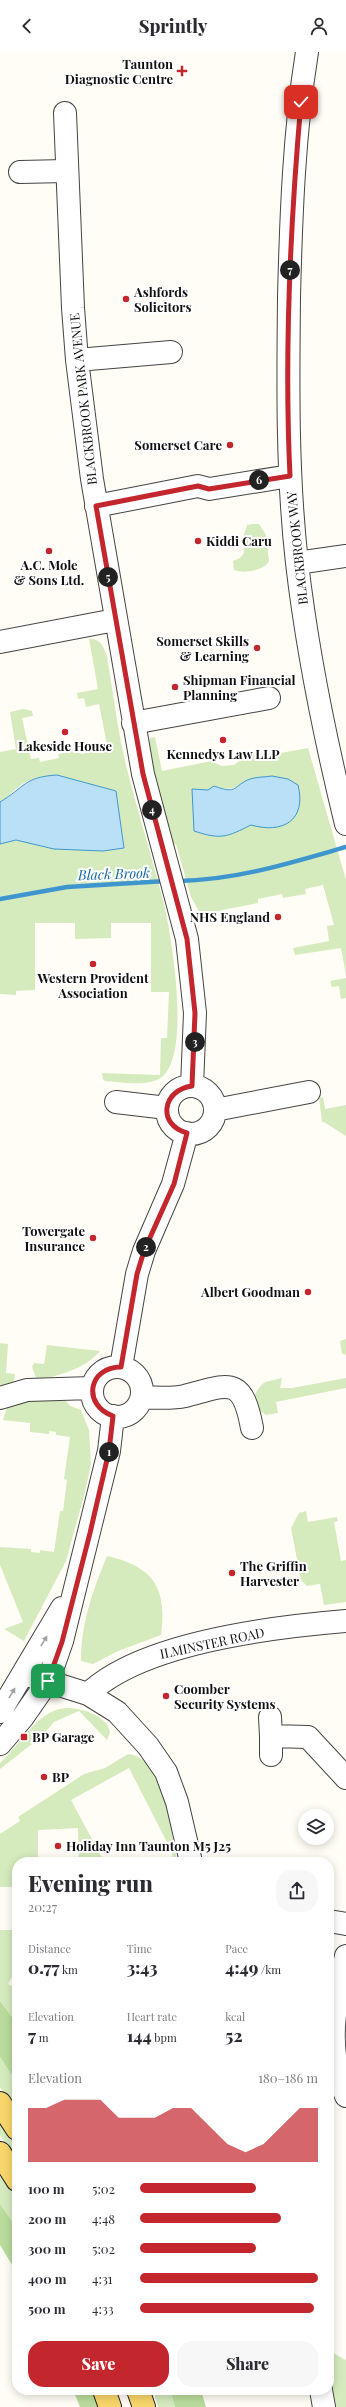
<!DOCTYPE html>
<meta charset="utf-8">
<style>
:root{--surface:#fff;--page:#f7f7f7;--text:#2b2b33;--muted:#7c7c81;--accent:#c4262e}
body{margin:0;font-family:"Playfair Display",serif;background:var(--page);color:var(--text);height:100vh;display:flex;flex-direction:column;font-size:15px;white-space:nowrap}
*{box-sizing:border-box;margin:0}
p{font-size:13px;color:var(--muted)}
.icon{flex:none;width:22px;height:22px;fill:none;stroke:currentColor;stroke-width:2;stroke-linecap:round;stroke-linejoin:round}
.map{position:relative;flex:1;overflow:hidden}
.drawer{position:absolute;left:12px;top:1805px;width:322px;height:538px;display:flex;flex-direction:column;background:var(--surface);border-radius:16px;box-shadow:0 2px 10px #0003}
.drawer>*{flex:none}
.fabs{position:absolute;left:298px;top:1757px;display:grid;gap:8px}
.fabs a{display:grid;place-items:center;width:36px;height:36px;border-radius:50%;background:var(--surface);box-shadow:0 2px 10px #0003;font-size:20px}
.pin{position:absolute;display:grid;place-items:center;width:34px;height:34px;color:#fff;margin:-17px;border-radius:8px;box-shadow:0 2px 6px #0006}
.km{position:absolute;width:20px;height:20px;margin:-10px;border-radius:50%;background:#222;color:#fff;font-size:11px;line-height:20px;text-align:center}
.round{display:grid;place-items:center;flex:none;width:42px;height:42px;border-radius:16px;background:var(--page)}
.head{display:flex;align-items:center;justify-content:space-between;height:68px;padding:0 16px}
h1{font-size:22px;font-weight:800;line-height:30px}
.metrics{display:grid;grid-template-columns:repeat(3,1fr);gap:6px;height:68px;padding:4px 16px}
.metrics div{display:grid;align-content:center}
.metrics b{font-size:17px;font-weight:800}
.metrics small{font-size:11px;font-weight:400}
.metrics p{font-size:11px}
.chart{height:112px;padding:8px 16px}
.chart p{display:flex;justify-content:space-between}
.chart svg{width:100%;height:72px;margin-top:4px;fill:var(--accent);opacity:.7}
.primary-button{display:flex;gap:8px;margin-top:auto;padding:8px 16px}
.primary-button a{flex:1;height:46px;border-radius:16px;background:var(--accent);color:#fff;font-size:16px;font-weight:800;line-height:46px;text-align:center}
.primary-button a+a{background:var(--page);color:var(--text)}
ul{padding:0 16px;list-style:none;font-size:13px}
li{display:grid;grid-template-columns:64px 48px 1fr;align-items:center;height:30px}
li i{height:10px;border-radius:5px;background:var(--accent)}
header{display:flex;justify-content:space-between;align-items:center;height:52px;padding:0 16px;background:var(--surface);font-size:18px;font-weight:800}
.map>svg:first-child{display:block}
</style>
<header><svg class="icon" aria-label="back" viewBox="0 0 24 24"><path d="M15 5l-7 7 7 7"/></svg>Sprintly<svg class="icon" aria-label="person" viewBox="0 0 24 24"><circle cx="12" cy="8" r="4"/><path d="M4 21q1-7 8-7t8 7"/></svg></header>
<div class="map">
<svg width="346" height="2355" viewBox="0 0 346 2355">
<rect width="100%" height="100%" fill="#fffdf5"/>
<!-- green -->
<path fill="#d5ebbd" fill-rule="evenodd" d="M252 472H259L266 483 269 509C264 519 243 522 234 518L233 509 240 506 244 501 243 486 247 473Z
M89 587C101 586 104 595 107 605 114 644 118 683 128 721 139 765 153 808 164 852 172 887 190 996 164 1023 152 1036 121 1030 105 1029L103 1027 102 1021 160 1023 161 986H167L169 940H151V871H111V886L75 887V871H35V938L16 939V943L0 942V792L16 788 54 797 124 795 116 739C85 733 51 713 21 733 14 738 8 745 0 750V700L16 697 10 660 23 657 32 659 33 664 22 666 31 707 39 706 40 710 59 706 58 702 80 698 81 702 98 699V695L107 693 99 652 86 655 84 646 78 647 77 641 98 637Z
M155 685 162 719 212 709 221 714 234 713 247 703 258 701 259 705 308 696 346 828V923L341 896 295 903 293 896 329 889 327 874 334 873 323 833 305 837 306 842 283 846 282 842 258 847V851L222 858 202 865 191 845 176 792 172 793 147 700 150 686ZM249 727 259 775 251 772 244 776 197 737 208 738 215 734C230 739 237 737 249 727Z
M346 926V946L341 947 339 934 332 935 330 929Z
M323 1045 325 1057 346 1053V1084L324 1070H322L319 1046Z
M346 1287V1304L345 1302H342L340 1289Z
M0 1291 8 1292 6 1321 15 1322 13 1333 0 1338Z
M47 1293 100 1299C85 1317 62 1322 40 1328L36 1326 32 1315 34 1311 44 1312Z
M282 1326 280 1336H292L346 1326V1336L276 1350 278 1361 266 1363C251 1354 251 1341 265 1330Z
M20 1348 66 1349 70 1354 81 1358 89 1378 91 1412 85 1440 66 1509 24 1589 4 1577 23 1570 0 1513V1495L31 1497V1500L40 1501V1498L54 1500 60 1459H63L67 1428 64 1427 70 1385 56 1383V1380L49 1379V1382L30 1380V1371L3 1368 8 1353Z
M306 1459 308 1470 337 1465 338 1469 334 1470 341 1509 346 1508V1550L324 1553 320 1532 307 1534 301 1528 291 1476 299 1461Z
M107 1504C155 1515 167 1537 161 1583L118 1599 93 1612 81 1609C81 1571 93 1538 107 1504Z
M66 1656C81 1656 107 1663 110 1680L107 1688 79 1659 54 1670 41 1685 0 1717V1711C20 1693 37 1658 66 1656Z
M128 1702C163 1704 172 1782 177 1810H173L172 1800 129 1716 71 1748 101 1804 108 1809 144 1810H79L78 1776 38 1778V1810H17V1835H0V1782L20 1769 18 1765 84 1722 105 1716Z
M0 1878H17V1916L8 1932 17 1937V1972L0 1949Z
M0 2005 17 2031V2060L0 2035Z
M0 2063 17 2088V2111L0 2083Z
M0 2116 17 2145V2176L0 2152Z
M329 2299 346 2308V2355H331Z
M153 2338H170L175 2355H158Z"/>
<!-- forest -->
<path fill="#b9dc9c" d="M0 1949 17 1972V2031L0 2005Z
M0 2152 17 2176V2221L0 2193Z
M73 2338H94L100 2355H80Z
M170 2338H201L206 2355H175Z"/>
<!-- water -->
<path fill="#b9e0f7" stroke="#3f96cf" d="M57 723 116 739 124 796 103 799 54 797 16 788 0 792V750C25 735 24 725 57 723Z
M272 724 288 727 298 733C307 769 282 782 251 773 227 785 221 788 194 779L192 737 208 738 214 734C239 743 232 734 250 727 256 725 265 725 272 724Z"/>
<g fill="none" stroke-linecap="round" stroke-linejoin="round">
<!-- stream -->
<path stroke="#3f96cf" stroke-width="4.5" d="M178 829C237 828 290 811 346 795
M0 847 67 835 166 829"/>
<defs>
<path id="minor" d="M307 0C294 81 291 164 289 245 288 334 287 423 297 511 307 598 325 686 346 772
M65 61 73 256 77 308 92 427 143 722 187 887 195 961 192 1034
M20 120 66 119
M77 308 171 300
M96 454 198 434 209 437 290 424
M297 511 346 504
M0 590 115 568
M133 671 269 646
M167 1058a24 24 0 1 1 48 0a24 24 0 1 1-48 0Z
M116 1050 167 1056
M215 1058 309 1040
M121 1315 137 1222 144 1199 173 1132 187 1081
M92 1340a25 25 0 1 1 50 0a25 25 0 1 1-50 0Z
M142 1345C156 1346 171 1347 185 1344 228 1333 242 1322 252 1376
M0 1346 27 1338 92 1336
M24 1622 88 1642 117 1660 148 1694 166 1720 177 1750 191 1810
M88 1642C142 1590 273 1575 346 1569
M0 1660 62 1556
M270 1665 271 1684
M0 1692 23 1665 48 1629 62 1589 109 1399 113 1364
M271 1703V1684L308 1685 346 1726
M329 1869 346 1872
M346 1904C335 1953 325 1996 346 2044
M321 2338 324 2355"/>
<path id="major" d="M0 2051 17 2077
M0 2101 17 2128
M104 2338 110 2355
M138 2338 144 2355"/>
</defs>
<!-- minor casing -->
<use href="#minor" stroke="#444" stroke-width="24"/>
<!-- major casing -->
<use href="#major" stroke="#222" stroke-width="24"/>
<!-- minor -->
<use href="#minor" stroke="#fff" stroke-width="22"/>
<!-- major -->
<use href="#major" stroke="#f9d66b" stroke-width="22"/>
</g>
<!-- one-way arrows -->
<defs><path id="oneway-solid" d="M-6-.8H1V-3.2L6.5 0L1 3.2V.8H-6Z"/></defs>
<g fill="#a0a0a0">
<use href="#oneway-solid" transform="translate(44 1589) rotate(-59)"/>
<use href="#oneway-solid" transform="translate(12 1641) rotate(-59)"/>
</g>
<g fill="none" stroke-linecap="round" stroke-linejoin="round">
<defs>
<path id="route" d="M48 1629 62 1590 90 1481 109 1399 113 1364C82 1353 88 1315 121 1315L137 1222 144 1199 174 1132 187 1081C157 1073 162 1038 192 1034L195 961 187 887 143 722 96 454 198 434 209 437 290 424C284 299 290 175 301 50"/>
</defs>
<!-- route casing -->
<use href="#route" stroke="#fff" stroke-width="8"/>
<!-- route -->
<use href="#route" stroke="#c4262e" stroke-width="5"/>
</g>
<!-- markers -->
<g fill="#c4262e" stroke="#fff" stroke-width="1.5">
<path d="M180 13h4v4h4v4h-4v4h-4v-4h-4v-4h4z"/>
<circle cx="126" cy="247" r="4"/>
<circle cx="230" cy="393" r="4"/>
<circle cx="198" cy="489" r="4"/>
<circle cx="49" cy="499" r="4"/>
<circle cx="257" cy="596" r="4"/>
<circle cx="175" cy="635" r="4"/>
<circle cx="65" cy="680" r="4"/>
<circle cx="223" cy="688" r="4"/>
<circle cx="278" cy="865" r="4"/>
<circle cx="93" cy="912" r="4"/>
<circle cx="93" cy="1186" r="4"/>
<circle cx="308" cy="1240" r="4"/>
<circle cx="232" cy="1521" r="4"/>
<circle cx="166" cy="1644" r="4"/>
<rect x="20" y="1681" width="8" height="8" rx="2"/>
<circle cx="44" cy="1725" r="4"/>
<circle cx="58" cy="1794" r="4"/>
</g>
<g text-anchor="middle" stroke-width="4" stroke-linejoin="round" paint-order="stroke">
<!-- poi labels -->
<g font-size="13" font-weight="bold" fill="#111" stroke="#fff" text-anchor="start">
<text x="173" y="17" text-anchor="end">Taunton<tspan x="173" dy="15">Diagnostic Centre</tspan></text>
<text x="134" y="245">Ashfords<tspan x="134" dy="15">Solicitors</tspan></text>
<text x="222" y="398" text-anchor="end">Somerset Care</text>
<text x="206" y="494">Kiddi Caru</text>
<text x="49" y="518" text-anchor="middle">A.C. Mole<tspan x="49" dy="15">&amp; Sons Ltd.</tspan></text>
<text x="249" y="594" text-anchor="end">Somerset Skills<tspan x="249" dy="15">&amp; Learning</tspan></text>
<text x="183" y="633">Shipman Financial<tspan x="183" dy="15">Planning</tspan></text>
<text x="65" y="699" text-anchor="middle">Lakeside House</text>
<text x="223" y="707" text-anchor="middle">Kennedys Law LLP</text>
<text x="270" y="870" text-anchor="end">NHS England</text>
<text x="93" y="931" text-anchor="middle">Western Provident<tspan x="93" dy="15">Association</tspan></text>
<text x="85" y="1184" text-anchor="end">Towergate<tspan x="85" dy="15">Insurance</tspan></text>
<text x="300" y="1245" text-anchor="end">Albert Goodman</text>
<text x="240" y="1519">The Griffin<tspan x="240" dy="15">Harvester</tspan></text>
<text x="174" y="1642">Coomber<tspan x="174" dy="15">Security Systems</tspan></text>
<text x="32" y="1690">BP Garage</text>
<text x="52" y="1730">BP</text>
<text x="66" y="1799">Holiday Inn Taunton M5 J25</text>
</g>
<!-- street labels -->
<g font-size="13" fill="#111" stroke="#fff">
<text transform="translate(83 347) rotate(-96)" y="5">BLACKBROOK PARK AVENUE</text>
<text transform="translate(297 496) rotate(-96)" y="5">BLACKBROOK WAY</text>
<text transform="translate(212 1591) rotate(-12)" y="5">ILMINSTER ROAD</text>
</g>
<!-- water labels -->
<g font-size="14" font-style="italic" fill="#1768a6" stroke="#fff">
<text transform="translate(114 822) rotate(-2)" y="5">Black Brook</text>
</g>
</g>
</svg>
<div class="fabs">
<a><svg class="icon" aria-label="layers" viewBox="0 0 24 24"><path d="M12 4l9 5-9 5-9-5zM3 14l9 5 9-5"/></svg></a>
</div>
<div class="pin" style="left:48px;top:1629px;background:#1e9e55"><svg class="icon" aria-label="arrive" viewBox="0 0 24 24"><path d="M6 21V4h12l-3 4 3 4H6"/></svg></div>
<div class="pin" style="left:301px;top:50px;background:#d93025"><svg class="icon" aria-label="check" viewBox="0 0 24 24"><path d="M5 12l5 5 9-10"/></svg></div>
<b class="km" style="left:109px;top:1400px">1</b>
<b class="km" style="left:146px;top:1195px">2</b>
<b class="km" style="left:195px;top:990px">3</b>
<b class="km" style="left:152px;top:758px">4</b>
<b class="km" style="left:108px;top:525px">5</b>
<b class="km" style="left:259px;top:428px">6</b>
<b class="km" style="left:290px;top:218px">7</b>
<section class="drawer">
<div class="head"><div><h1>Evening run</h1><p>20:27</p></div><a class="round"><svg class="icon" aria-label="share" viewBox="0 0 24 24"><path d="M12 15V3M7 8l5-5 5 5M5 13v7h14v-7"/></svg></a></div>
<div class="metrics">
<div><p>Distance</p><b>0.77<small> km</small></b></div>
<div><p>Time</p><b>3:43</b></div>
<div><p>Pace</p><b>4:49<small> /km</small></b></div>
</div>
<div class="metrics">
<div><p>Elevation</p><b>7<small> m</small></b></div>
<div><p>Heart rate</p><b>144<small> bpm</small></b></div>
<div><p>kcal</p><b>52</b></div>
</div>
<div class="chart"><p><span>Elevation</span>180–186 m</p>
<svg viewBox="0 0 160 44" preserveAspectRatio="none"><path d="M0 44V11L10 11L20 6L30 6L40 6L50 17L60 17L70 17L80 11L90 11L100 22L110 33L120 38L130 33L140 22L150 11L160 11V44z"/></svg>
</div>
<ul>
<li><b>100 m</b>5:02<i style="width:65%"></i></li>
<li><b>200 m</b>4:48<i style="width:79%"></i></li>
<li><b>300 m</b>5:02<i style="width:65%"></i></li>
<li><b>400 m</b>4:31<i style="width:100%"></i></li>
<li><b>500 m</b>4:33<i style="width:98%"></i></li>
</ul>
<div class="primary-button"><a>Save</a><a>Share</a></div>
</section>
</div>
